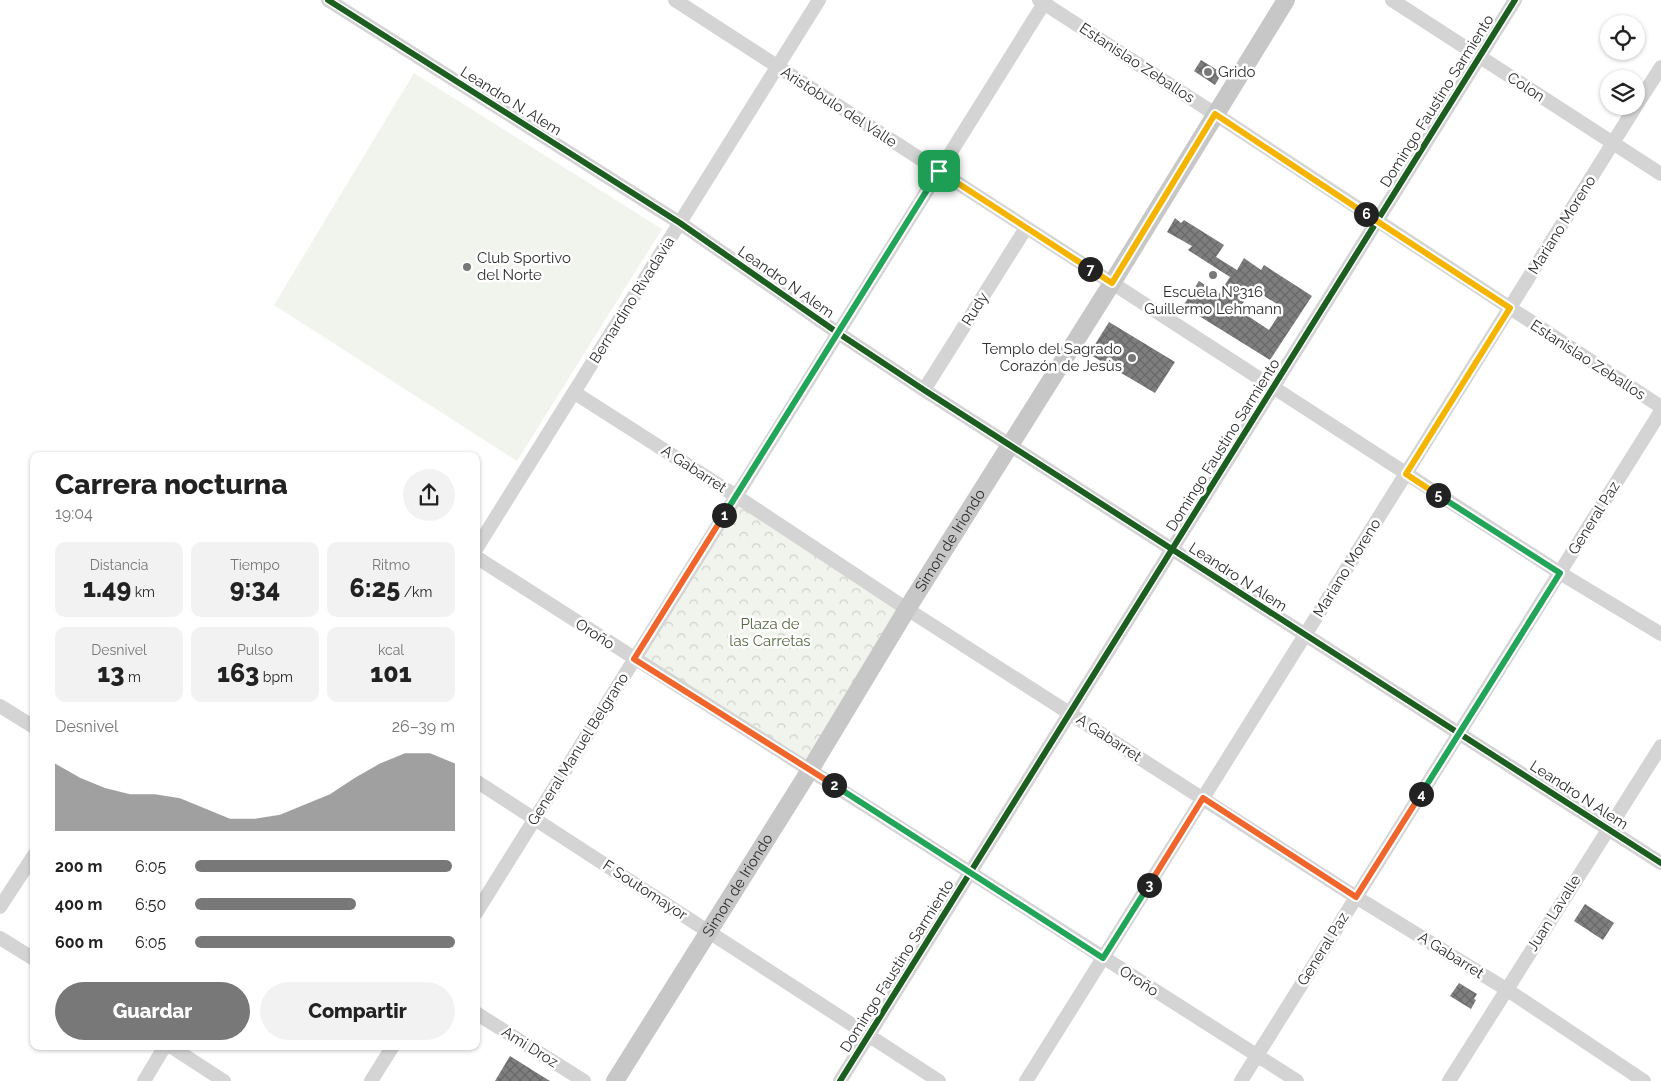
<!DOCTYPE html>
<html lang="es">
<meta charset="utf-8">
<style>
:root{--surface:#fff;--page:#f2f2f2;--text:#222;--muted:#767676;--accent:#787878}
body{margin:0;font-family:Raleway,sans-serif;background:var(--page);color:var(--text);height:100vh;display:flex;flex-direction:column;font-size:19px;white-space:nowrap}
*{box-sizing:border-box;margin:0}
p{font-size:16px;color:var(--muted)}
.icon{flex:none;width:28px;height:28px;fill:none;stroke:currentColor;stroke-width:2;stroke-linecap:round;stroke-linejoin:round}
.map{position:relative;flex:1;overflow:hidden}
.sheet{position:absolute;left:30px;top:452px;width:450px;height:598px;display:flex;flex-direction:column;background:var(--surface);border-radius:10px;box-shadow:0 1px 4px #0004}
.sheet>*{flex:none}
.tools{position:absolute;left:1600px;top:15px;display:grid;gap:10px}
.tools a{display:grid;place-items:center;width:45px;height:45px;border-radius:50%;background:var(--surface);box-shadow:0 1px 4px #0004;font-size:25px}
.pin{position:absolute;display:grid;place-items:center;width:42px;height:42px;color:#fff;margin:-21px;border-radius:10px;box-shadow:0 2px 8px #0006}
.km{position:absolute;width:25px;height:25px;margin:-12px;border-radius:50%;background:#222;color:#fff;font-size:14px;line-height:25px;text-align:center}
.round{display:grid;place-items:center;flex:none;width:52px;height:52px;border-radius:26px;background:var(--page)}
.summary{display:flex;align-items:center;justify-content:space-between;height:85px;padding:0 25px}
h1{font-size:28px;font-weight:800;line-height:38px}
.stats{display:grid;grid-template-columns:repeat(3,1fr);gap:8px;height:85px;padding:5px 25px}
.stats div{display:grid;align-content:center;border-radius:10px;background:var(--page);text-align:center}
.stats b{font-size:25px;font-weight:800}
.stats small{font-size:14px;font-weight:400}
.stats p{font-size:14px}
.chart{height:140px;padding:10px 25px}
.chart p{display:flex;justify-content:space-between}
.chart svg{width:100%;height:90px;margin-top:5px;fill:var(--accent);opacity:.7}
.cta{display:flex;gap:10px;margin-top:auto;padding:10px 25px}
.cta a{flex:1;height:58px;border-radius:30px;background:var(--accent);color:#fff;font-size:20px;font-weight:800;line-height:58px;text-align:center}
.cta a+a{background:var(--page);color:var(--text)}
ul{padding:0 25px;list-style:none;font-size:16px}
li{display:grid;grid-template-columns:80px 60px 1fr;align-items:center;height:38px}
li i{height:12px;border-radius:6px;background:var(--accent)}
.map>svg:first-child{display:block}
</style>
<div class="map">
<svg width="1661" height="1081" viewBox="0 0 1661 1081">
<defs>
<pattern id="forest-crowns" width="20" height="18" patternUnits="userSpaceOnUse" patternTransform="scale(1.25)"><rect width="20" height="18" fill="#f1f4ec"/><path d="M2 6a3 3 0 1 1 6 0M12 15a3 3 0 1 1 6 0" fill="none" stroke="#cfd2cb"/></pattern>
<pattern id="building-cross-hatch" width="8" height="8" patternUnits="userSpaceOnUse" patternTransform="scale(1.25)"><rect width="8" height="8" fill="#7f7f7f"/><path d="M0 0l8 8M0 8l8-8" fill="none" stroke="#686868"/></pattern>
</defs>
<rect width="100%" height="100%" fill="#fff"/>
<!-- forest -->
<path fill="url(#forest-crowns)" d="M736 496 907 609 810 770 635 659Z"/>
<!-- pitch -->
<path fill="#f1f4ec" d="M414 73 662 229 517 461 274 305Z"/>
<!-- building -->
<path fill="url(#building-cross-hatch)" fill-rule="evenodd" d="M1201 60 1222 73 1215 85 1194 71Z
M1175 218 1181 223 1184 220 1224 245 1216 257 1237 270 1244 258 1261 270 1264 265 1312 296 1270 360 1183 306 1199 281 1219 294 1230 277 1188 250 1192 246 1167 232ZM1252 288 1283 308 1269 330 1239 310Z
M1109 322 1175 362 1155 393 1089 354Z
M1585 904 1614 923 1603 940 1574 921Z
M1459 983 1477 994 1474 999 1476 1000 1471 1009 1450 996Z
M510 1056 537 1073 550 1081H495Z"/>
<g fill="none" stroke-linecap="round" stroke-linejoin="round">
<!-- minor -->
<path stroke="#d4d4d4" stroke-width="14" d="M328 0 680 223 838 333 924 390 1661 863
M675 0 1560 573 1661 634
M1039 0 1215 114 1661 407
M1392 0 1661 174
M1636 106 1661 67
M924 390 1026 228
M575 393 736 496 907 609 1356 897 1506 989 1644 1081
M476 549 819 0
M476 557 1297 1081
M0 706 34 727
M476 781 939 1081
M0 907 34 855
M476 913 1046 0
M0 938 34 959
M476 1013 584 1081
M170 1046 224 1081
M144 1081 165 1046
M371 1081 393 1046
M840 1081 1515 0
M1026 1081 1636 106
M1241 1081 1661 411
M1449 1081 1661 746"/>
<!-- major -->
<path stroke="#c7c7c7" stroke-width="18" id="s1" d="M615 1081 810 770 907 609 1112 283 1286 0"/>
<defs>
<path id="cycleway" d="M328 0 680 223 838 333 924 390 1661 863
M840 1081 1515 0"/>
</defs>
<!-- cycleway casing -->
<use href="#cycleway" stroke="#fff" stroke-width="9"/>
<!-- cycleway -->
<use href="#cycleway" stroke="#1b5e20" stroke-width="6"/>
</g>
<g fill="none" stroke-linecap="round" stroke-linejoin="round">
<defs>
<path id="split-1" d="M724 515 939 171"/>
<path id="split-2" d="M724 515 634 659 834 785"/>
<path id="split-3" d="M834 785 1103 958 1149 885"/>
<path id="split-4" d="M1149 885 1203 798 1356 897 1421 794"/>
<path id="split-5" d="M1421 794 1560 573 1438 495"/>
<path id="split-6" d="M1366 214 1510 308 1406 474 1438 495"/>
<path id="split-7" d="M1090 269 1112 283 1215 114 1366 214"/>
<path id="split-8" d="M939 171 1090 269"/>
</defs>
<!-- split-1 casing -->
<use href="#split-1" stroke="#fff" stroke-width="10"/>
<!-- split-2 casing -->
<use href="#split-2" stroke="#fff" stroke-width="10"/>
<!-- split-3 casing -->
<use href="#split-3" stroke="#fff" stroke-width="10"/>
<!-- split-4 casing -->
<use href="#split-4" stroke="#fff" stroke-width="10"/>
<!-- split-5 casing -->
<use href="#split-5" stroke="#fff" stroke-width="10"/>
<!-- split-6 casing -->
<use href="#split-6" stroke="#fff" stroke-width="10"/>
<!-- split-7 casing -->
<use href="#split-7" stroke="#fff" stroke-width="10"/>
<!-- split-8 casing -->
<use href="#split-8" stroke="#fff" stroke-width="10"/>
<!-- split-1 -->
<use href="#split-1" stroke="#22a559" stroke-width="6"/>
<!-- split-2 -->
<use href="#split-2" stroke="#f0652b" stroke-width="6"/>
<!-- split-3 -->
<use href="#split-3" stroke="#22a559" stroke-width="6"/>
<!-- split-4 -->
<use href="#split-4" stroke="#f0652b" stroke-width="6"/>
<!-- split-5 -->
<use href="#split-5" stroke="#22a559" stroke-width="6"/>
<!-- split-6 -->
<use href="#split-6" stroke="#f5b400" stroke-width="6"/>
<!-- split-7 -->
<use href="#split-7" stroke="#f5b400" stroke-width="6"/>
<!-- split-8 -->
<use href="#split-8" stroke="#f5b400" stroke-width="6"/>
</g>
<!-- markers -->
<g fill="#787878" stroke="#fff" stroke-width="2">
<circle cx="1208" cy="72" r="5"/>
<circle cx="467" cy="267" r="5"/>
<circle cx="1213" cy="275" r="5"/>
<circle cx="1132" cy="358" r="5"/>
</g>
<g text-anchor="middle" stroke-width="5" stroke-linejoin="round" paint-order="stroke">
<!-- street labels -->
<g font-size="15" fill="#2f2f2f" stroke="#fff">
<text transform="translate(1137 63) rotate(33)" y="5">Estanislao Zeballos</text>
<text transform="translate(1526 87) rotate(33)" y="5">Colon</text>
<text transform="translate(511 101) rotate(32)" y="5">Leandro N. Alem</text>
<text transform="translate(1437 101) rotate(-58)" y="5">Domingo Faustino Sarmiento</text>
<text transform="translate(839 107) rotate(33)" y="5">Aristobulo del Valle</text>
<text transform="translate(1562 225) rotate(-58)" y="5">Mariano Moreno</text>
<text transform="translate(786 282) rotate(35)" y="5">Leandro N Alem</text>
<text transform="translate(632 300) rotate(-58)" y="5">Bernardino Rivadavia</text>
<text transform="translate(975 309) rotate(-58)" y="5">Rudy</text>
<text transform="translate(1588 360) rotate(33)" y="5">Estanislao Zeballos</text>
<text transform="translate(1223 445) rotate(-58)" y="5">Domingo Faustino Sarmiento</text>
<text transform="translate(694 469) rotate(33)" y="5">A Gabarret</text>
<text transform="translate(1594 518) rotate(-58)" y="5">General Paz</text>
<text dy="5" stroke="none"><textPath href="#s1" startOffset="636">Simon de Iriondo</textPath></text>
<text transform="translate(1347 568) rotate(-58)" y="5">Mariano Moreno</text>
<text transform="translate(1238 577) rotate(33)" y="5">Leandro N Alem</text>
<text transform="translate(595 634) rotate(33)" y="5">Oroño</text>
<text transform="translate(1109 738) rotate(33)" y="5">A Gabarret</text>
<text transform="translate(578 749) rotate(-58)" y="5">General Manuel Belgrano</text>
<text transform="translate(1579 795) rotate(33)" y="5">Leandro N Alem</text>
<text dy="5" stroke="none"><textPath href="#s1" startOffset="231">Simon de Iriondo</textPath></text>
<text transform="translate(645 890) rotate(33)" y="5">F Soutomayor</text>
<text transform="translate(1554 913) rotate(-58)" y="5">Juan Lavalle</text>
<text transform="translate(1323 949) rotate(-58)" y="5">General Paz</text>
<text transform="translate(1451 955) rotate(32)" y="5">A Gabarret</text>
<text transform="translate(897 966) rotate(-58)" y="5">Domingo Faustino Sarmiento</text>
<text transform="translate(1139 981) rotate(33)" y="5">Oroño</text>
<text transform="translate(530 1047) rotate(32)" y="5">Ami Droz</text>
</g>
<!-- poi labels -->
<g font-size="15" fill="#2f2f2f" stroke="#fff" text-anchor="start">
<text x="1218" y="77">Grido</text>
<text x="477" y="263">Club Sportivo<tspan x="477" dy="17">del Norte</tspan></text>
<text x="1213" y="297" text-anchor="middle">Escuela Nº316<tspan x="1213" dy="17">Guillermo Lehmann</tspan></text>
<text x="1122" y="354" text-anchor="end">Templo del Sagrado<tspan x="1122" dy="17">Corazón de Jesùs</tspan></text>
</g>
<!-- park labels -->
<g font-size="15" fill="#54683f" stroke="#fff">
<text x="770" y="629">Plaza de<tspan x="770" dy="17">las Carretas</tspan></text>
</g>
</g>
</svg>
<div class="tools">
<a><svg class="icon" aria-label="locate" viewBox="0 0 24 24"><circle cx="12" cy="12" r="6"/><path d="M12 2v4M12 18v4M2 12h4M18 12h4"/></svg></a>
<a><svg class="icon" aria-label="layers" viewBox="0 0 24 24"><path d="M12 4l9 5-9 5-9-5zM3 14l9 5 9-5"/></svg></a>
</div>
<div class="pin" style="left:939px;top:171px;background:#1e9e55"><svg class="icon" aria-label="arrive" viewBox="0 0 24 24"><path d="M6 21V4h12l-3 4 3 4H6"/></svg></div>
<b class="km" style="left:724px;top:515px">1</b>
<b class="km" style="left:834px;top:785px">2</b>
<b class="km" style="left:1149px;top:885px">3</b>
<b class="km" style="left:1421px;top:794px">4</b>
<b class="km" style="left:1438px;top:495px">5</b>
<b class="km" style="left:1366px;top:214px">6</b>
<b class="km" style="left:1090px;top:269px">7</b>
<section class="sheet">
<div class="summary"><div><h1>Carrera nocturna</h1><p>19:04</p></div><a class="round"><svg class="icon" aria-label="share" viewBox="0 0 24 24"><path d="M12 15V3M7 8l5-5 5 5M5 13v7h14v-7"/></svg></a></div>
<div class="stats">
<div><p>Distancia</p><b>1.49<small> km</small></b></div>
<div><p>Tiempo</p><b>9:34</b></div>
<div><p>Ritmo</p><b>6:25<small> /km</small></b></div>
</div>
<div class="stats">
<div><p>Desnivel</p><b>13<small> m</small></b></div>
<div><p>Pulso</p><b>163<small> bpm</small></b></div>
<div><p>kcal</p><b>101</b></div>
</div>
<div class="chart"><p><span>Desnivel</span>26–39 m</p>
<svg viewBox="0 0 160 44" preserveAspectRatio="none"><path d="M0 44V11L10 18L20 23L30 26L40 26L50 28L60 33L70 38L80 38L90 36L100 31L110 26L120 18L130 11L140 6L150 6L160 11V44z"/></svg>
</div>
<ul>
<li><b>200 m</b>6:05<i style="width:99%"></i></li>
<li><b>400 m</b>6:50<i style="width:62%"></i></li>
<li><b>600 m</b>6:05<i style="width:100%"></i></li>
</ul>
<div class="cta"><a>Guardar</a><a>Compartir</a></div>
</section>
</div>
